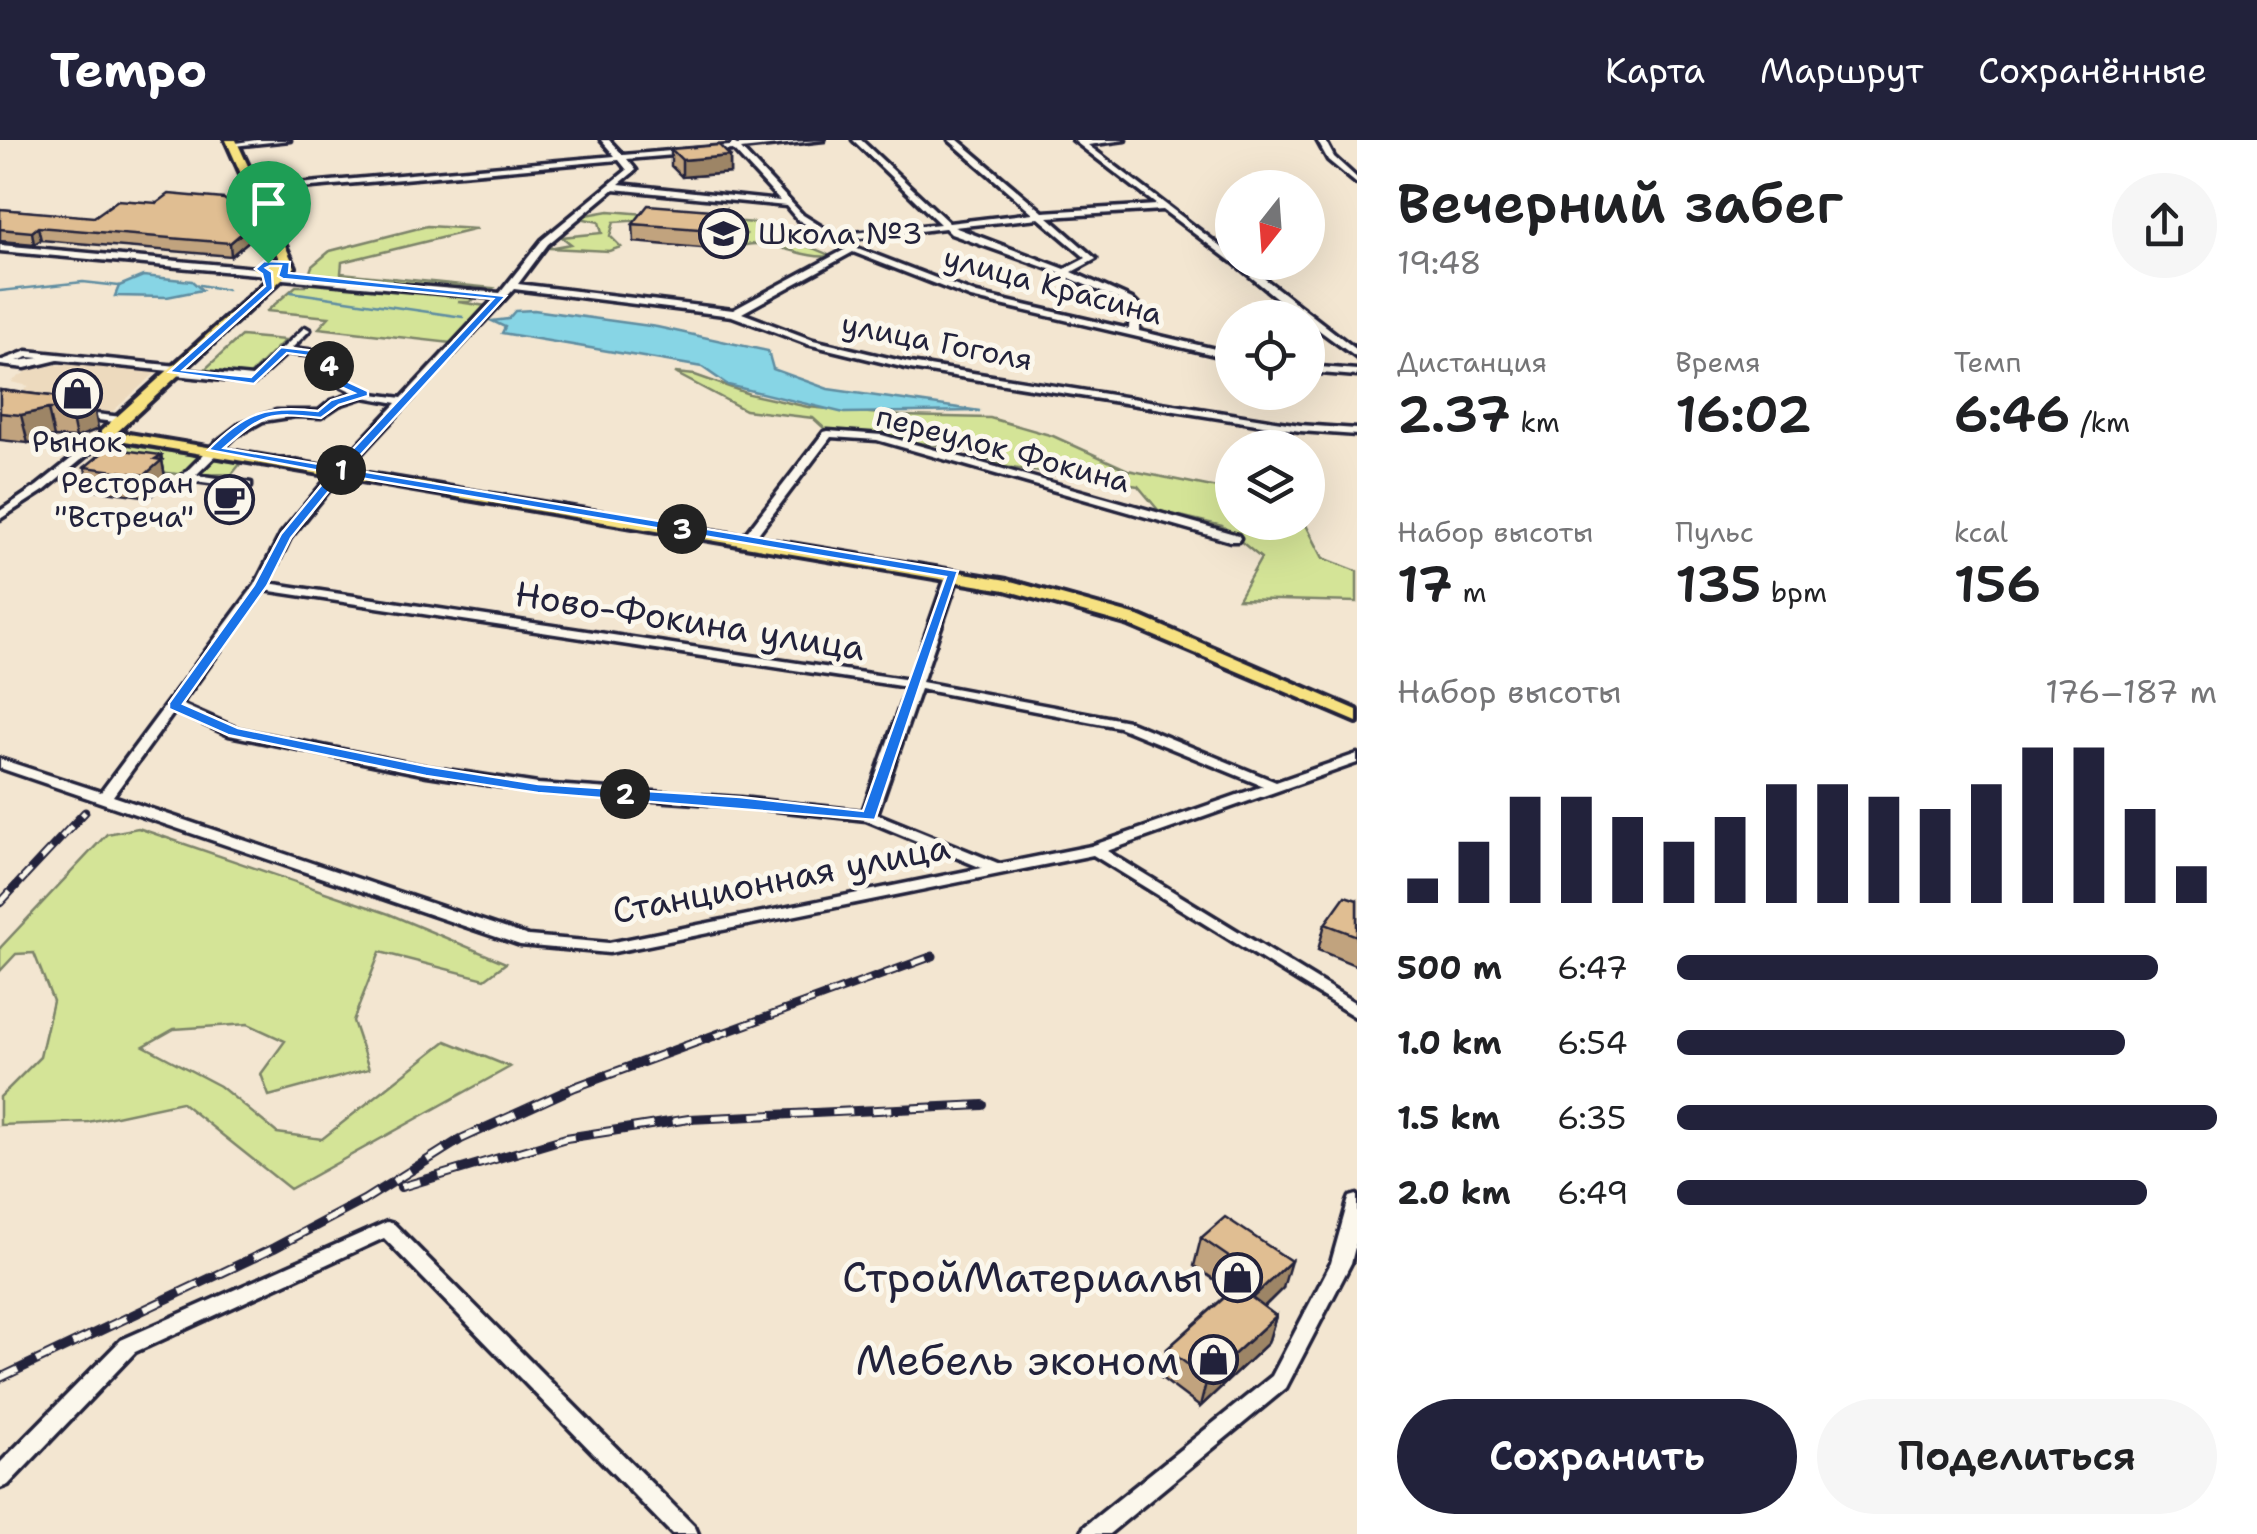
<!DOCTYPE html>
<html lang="ru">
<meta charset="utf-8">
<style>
:root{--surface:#fff;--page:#f6f6f6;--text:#202124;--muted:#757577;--accent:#22223b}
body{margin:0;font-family:"Shantell Sans",sans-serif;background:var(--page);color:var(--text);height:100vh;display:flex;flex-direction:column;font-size:38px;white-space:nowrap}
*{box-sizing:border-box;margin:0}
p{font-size:32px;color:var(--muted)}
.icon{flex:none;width:55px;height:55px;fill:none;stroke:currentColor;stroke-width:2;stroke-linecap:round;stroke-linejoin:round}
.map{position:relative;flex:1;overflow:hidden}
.side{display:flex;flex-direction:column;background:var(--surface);width:900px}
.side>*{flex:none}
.needle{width:65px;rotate:197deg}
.buttons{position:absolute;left:1215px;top:30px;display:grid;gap:20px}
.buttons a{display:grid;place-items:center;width:110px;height:110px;border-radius:50%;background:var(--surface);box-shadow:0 10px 40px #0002;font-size:50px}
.pin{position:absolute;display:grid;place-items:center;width:85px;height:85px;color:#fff;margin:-102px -42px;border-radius:50% 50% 50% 0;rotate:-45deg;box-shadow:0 0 10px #0007}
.pin .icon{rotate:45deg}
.km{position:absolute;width:50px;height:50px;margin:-25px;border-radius:50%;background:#222;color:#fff;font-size:28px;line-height:50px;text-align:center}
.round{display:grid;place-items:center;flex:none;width:105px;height:105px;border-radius:52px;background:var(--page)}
.head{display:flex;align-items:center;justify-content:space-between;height:170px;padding:0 40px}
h1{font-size:55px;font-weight:600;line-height:75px}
.stats{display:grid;grid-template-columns:repeat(3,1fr);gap:15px;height:170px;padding:10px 40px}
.stats div{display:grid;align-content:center}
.stats b{font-size:50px;font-weight:600}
.stats small{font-size:28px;font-weight:400}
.stats p{font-size:28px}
.chart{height:280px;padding:20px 40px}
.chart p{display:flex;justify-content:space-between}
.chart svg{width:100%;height:180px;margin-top:10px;stroke:var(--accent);stroke-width:6}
.cta{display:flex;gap:20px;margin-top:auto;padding:20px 40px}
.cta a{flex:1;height:115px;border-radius:60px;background:var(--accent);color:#fff;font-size:40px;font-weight:600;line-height:115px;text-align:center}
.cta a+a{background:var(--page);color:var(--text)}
ul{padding:0 40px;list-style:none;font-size:32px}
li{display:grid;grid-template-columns:160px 120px 1fr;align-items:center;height:75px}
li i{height:25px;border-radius:12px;background:var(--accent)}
header{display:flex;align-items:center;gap:60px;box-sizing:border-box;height:140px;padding:0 50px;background:var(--accent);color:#fff}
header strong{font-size:48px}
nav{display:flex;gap:55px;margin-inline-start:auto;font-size:35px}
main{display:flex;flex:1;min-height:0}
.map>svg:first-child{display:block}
</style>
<header>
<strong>Tempo</strong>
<nav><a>Карта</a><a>Маршрут</a><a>Сохранённые</a></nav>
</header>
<main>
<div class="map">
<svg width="1357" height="1394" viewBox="0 0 1357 1394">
<rect width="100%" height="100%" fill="#f3e6d1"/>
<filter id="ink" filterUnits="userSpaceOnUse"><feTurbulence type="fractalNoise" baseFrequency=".01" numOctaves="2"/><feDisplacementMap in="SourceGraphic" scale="20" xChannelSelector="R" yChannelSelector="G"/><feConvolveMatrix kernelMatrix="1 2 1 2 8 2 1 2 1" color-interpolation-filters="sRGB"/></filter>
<g filter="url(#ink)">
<!-- built -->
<path fill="#eddabe" d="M110 224 159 230 112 272 12 261 29 246 11 242 27 231 55 225Z"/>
<!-- green -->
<path fill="#d4e497" stroke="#7b8369" stroke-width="2.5" d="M609 71 755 83C772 102 806 101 830 116 797 121 753 86 726 117L718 111 746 94 738 88 643 80 614 82 610 96 621 107 609 111 549 108 571 104 562 97 602 93 599 82 575 77Z
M427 86 477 89 342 122 341 133 493 148 469 162H458L486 166 451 203 319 188 329 177 267 171 296 146H305L312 126 330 111Z
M241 196 285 200 248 237 202 232Z
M675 233 695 235 749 254 808 267 901 276 990 278 1053 296 1128 330 1232 351V382L1305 383 1323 418 1357 431V462L1238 459 1261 418 1222 386 1159 371 1138 346 1005 327 973 312 933 304 835 298 813 278 745 270Z
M116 303 241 323 232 334 187 335 93 325 99 313Z
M138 688 389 774 506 823 485 839 380 812 353 881 369 929 269 956 261 934 285 901 248 884 174 889 144 906 220 946 277 993 322 999 446 901 510 927 290 1049 181 962 88 982 0 985V957L40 917 53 861 34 813 16 814 0 831V808L107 694Z"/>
<!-- water -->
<path fill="#87d5e5" stroke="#5f8da1" stroke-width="2.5" d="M143 136 192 141 202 150 167 157 115 156 119 146Z
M534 170 657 187 768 211 773 229 828 249 980 271 844 273 728 245 702 227 502 193 505 187 492 181 508 179 515 171Z"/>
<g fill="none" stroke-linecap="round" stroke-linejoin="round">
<!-- stream -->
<path stroke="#5f8da1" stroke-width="2.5" d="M200 145 227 150
M0 151 83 142 119 146
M291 152 463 177"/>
<defs>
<path id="minor" d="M256 0H290L233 6 229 4Z
M601 0H609L623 15 730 6 733 3 737 5 824 0 741 9 803 75 835 95 940 84 853 0H861L949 83 1033 73 949 0H958L1043 72 1157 65 1073 0H1125L1088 5 1232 115V122L1163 70 1048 77 1096 119 1072 132 1132 159 1140 167 1139 191 1232 213V219L971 158 853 112 742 173 813 200 910 223 1300 285 1357 289V295L1300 291 910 229 807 204 732 176 514 149 343 333 290 398 268 443 910 540 947 434 949 431H957L959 434 922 542 1128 581 1276 642 1357 614V623L1107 711 1357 864V878L1093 715 609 813 520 805 0 628V619L101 652 255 445 281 394 335 329 397 263 364 257 339 265 321 277 296 276 263 281 236 296 196 335 251 343V347L247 348 187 340 181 337 215 303 241 283 276 271H319L331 261 355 253 332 242 331 240 335 234 324 230V217L287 213 254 243 174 235 170 231 58 220 25 228 0 225V221L27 211 178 226 182 230 252 237 305 187 310 190 292 208 332 213 334 228 346 233 342 239 373 254 402 258 495 158 283 139 278 136 280 134 500 153 542 100 627 30 619 20 255 52 251 50 252 48 615 16ZM733 10 780 61 619 44 636 30 627 19ZM614 49 786 66 797 79 846 109 733 170 518 144 548 104ZM1039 78 1086 118 1065 129 954 87ZM945 88 951 94 1052 130 1126 163 1130 168 1129 189 977 154 855 107 843 100ZM28 217 40 218 17 221ZM264 450 907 547 863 671 740 658 538 644 427 627 238 589 181 564ZM920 549 1119 587 1263 646 1091 706 1000 724 877 674ZM175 571 229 595 427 635 538 652 740 666 866 680 982 728 609 803 528 796 113 656Z
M1317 0H1325L1334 17 1357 38V44L1328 20Z
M0 105 267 129 272 132 267 135 0 111Z
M1233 122H1243L1357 210V218L1308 182V178H1301Z
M1308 226 1357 230V236L1308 232Z
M78 272 122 277 127 280 122 283 74 277 73 275Z
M106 291 110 292V296L45 350 0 379V371L37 346Z
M828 291 882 295 1238 395 1240 398 1238 401H1230L877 300 831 297 751 403H743V397L824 292Z
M1357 1055V1099L1351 1123 1286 1248 1109 1394H1081L1084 1387 1272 1236 1331 1123 1348 1062 1350 1057Z
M387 1082 394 1084 695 1387 698 1394H672L384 1098 135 1212 8 1345 0 1348V1323L121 1200Z"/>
<path id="major" d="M226 0H236L295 127 117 292 1007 440 1141 477 1357 570V582L1129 485 1005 450 101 297V291L273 135 253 129 279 119Z"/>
</defs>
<!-- minor casing -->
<use href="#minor" stroke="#22223b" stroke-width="7"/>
<!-- major casing -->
<use href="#major" stroke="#22223b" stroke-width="8"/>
<!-- minor -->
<use href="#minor" fill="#fbf7ec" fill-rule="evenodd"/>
<!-- major -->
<use href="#major" fill="#f7e281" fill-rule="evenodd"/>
<defs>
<path id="rail-far1" d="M0 763 85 672
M715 896 933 816"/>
<path id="rail" d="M401 1047 566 998 689 979 983 965
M0 1238 274 1108 364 1060 461 999 575 947 721 893"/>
</defs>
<!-- rail-far1 casing -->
<use href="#rail-far1" stroke="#22223b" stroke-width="9"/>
<!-- rail casing -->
<use href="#rail" stroke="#22223b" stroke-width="10"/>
<!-- rail-far1 -->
<use href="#rail-far1" stroke="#fbf7ec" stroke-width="5" stroke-dasharray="15" stroke-linecap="butt"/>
<!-- rail -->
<use href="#rail" stroke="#fbf7ec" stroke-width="6" stroke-dasharray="20" stroke-linecap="butt"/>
</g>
<!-- wall -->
<path fill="#c1a37e" stroke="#22223b" stroke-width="2.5" d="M671 9 730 16V33L682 37 671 26Z
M0 69 257 94 231 116 41 100 34 104 0 101Z
M633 84 724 89 712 109 634 102Z
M0 250 93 261 98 289 76 298 54 297 28 303 0 300Z
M161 315 166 342 150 357 89 349 85 327Z
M1357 760V826L1318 810 1325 784Z
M1201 1098 1283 1148 1264 1167 1276 1176 1268 1203 1200 1267 1160 1237 1167 1209 1231 1151 1194 1126Z"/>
<!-- shaded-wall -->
<path fill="#9d8566" stroke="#22223b" stroke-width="2.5" d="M730 16V33L682 37V20Z
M725 71 724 89 712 109V90Z
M255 82 257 94 231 116 230 103Z
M38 87 41 100 34 104 32 92Z
M93 261 98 289 76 298 70 269Z
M48 269 54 297 28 303 21 275Z
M161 315 166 342 150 357 145 335 155 319Z
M1291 1121 1283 1148 1244 1186 1252 1158Z
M1276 1176 1268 1203 1200 1267 1207 1239Z"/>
<!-- building -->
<path fill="#e0be92" stroke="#22223b" stroke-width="2.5" d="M719 5 730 16 682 20 671 9Z
M169 54 224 59 255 82 230 103 38 87 32 92 0 89V69L94 77 118 60 157 63Z
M648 65 725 71 712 90 633 84Z
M0 250 93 261 70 269H48L21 275 0 273Z
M108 308 161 315 155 319 162 320 145 335 85 327Z
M1345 756 1357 760V796L1325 784Z
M1225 1077 1291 1121 1252 1158 1276 1176 1207 1239 1167 1209 1252 1133 1201 1098Z"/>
</g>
<!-- route -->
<path fill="#1a73e8" stroke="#fff" stroke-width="2.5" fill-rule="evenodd" d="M264 121 290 122 289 133 506 156 348 329 958 431 875 680 538 653 426 636 228 595 169 569V563L254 445 281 394 331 333 208 310C245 272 266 265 318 271L331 260 354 253 332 243 334 235 324 230V218L287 213 254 244 169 232 265 146 262 134 255 129ZM270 126H281L278 136 283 139 493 159 336 327 224 308C263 274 268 272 321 278L339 265 368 256V251L342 239 346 233 335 228 333 213 281 207 251 237 183 230 273 149 272 132 266 128ZM342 335 946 437 863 671 740 657 538 644 426 626 238 588 183 564 267 446 291 398Z"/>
<!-- icons -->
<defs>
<symbol id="school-ring" viewBox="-11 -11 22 22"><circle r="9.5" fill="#fbf7ec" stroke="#22223b" stroke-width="1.5"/><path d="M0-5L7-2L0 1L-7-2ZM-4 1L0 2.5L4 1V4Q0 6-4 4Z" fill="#22223b"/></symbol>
<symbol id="shop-ring" viewBox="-11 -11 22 22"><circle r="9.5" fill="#fbf7ec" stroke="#22223b" stroke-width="1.5"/><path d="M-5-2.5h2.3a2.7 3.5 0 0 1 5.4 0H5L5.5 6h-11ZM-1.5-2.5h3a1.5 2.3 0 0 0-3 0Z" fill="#22223b"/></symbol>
<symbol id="cafe-ring" viewBox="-11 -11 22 22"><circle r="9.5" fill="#fbf7ec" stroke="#22223b" stroke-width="1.5"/><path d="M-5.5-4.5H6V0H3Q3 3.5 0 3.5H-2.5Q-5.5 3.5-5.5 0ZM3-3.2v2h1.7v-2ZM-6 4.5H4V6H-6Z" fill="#22223b"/></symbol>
</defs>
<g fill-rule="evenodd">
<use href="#school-ring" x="696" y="66" width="55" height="55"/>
<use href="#shop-ring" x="50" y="226" width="55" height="55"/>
<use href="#cafe-ring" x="202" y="332" width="55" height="55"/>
<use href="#shop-ring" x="1210" y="1110" width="55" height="55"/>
<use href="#shop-ring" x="1186" y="1192" width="55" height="55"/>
</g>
<g text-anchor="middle" stroke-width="10" stroke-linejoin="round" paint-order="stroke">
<!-- far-poi labels -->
<g font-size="30" fill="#22223b" stroke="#fbf7ec" text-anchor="start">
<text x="758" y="104">Школа №3</text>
<text x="77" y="312" text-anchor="middle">Рынок</text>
<text x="194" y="353" text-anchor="end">Ресторан<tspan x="194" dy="34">"Встреча"</tspan></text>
</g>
<!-- far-street labels -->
<g font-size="30" fill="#22223b" stroke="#fbf7ec">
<text transform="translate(1053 146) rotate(15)" y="10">улица Красина</text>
<text transform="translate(937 202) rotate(11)" y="10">улица Гоголя</text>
<text transform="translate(1003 309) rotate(15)" y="10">переулок Фокина</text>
</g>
<!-- street labels -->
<g font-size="35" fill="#22223b" stroke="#fbf7ec">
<text transform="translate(690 481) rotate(9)" y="12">Ново-Фокина улица</text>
<text transform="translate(781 739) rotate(-11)" y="12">Станционная улица</text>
</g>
<!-- near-poi labels -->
<g font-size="42" fill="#22223b" stroke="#fbf7ec" text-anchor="end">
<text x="1203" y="1152">СтройМатериалы</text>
<text x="1179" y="1235">Мебель эконом</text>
</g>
</g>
</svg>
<div class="buttons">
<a><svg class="needle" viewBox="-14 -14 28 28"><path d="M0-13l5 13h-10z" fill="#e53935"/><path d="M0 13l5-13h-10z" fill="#757577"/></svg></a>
<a><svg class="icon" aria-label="locate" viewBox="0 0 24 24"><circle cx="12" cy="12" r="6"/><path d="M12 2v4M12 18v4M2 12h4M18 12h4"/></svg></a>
<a><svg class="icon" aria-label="layers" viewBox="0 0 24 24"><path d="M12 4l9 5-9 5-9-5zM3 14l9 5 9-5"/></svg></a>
</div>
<div class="pin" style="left:268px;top:123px;background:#1e9e55"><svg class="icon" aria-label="arrive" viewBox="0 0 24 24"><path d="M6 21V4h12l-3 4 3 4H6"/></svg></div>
<b class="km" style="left:341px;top:330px">1</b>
<b class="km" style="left:625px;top:654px">2</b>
<b class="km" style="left:682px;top:389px">3</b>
<b class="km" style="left:329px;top:226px">4</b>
</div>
<section class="side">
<div class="head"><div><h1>Вечерний забег</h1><p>19:48</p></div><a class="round"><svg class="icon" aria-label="share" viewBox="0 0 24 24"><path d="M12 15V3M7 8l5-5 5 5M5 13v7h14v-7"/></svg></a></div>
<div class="stats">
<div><p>Дистанция</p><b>2.37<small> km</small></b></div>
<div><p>Время</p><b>16:02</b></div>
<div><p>Темп</p><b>6:46<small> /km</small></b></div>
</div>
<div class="stats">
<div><p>Набор высоты</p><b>17<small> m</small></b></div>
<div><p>Пульс</p><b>135<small> bpm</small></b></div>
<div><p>kcal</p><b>156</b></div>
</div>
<div class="chart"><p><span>Набор высоты</span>176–187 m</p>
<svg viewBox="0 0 160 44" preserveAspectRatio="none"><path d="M5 44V38M15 44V29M25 44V18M35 44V18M45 44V23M55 44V29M65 44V23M75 44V15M85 44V15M95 44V18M105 44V21M115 44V15M125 44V6M135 44V6M145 44V21M155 44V35"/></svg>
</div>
<ul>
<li><b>500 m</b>6:47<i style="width:89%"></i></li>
<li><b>1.0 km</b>6:54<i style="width:83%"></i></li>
<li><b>1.5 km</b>6:35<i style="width:100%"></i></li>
<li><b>2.0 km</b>6:49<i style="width:87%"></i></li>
</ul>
<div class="cta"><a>Сохранить</a><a>Поделиться</a></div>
</section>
</main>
